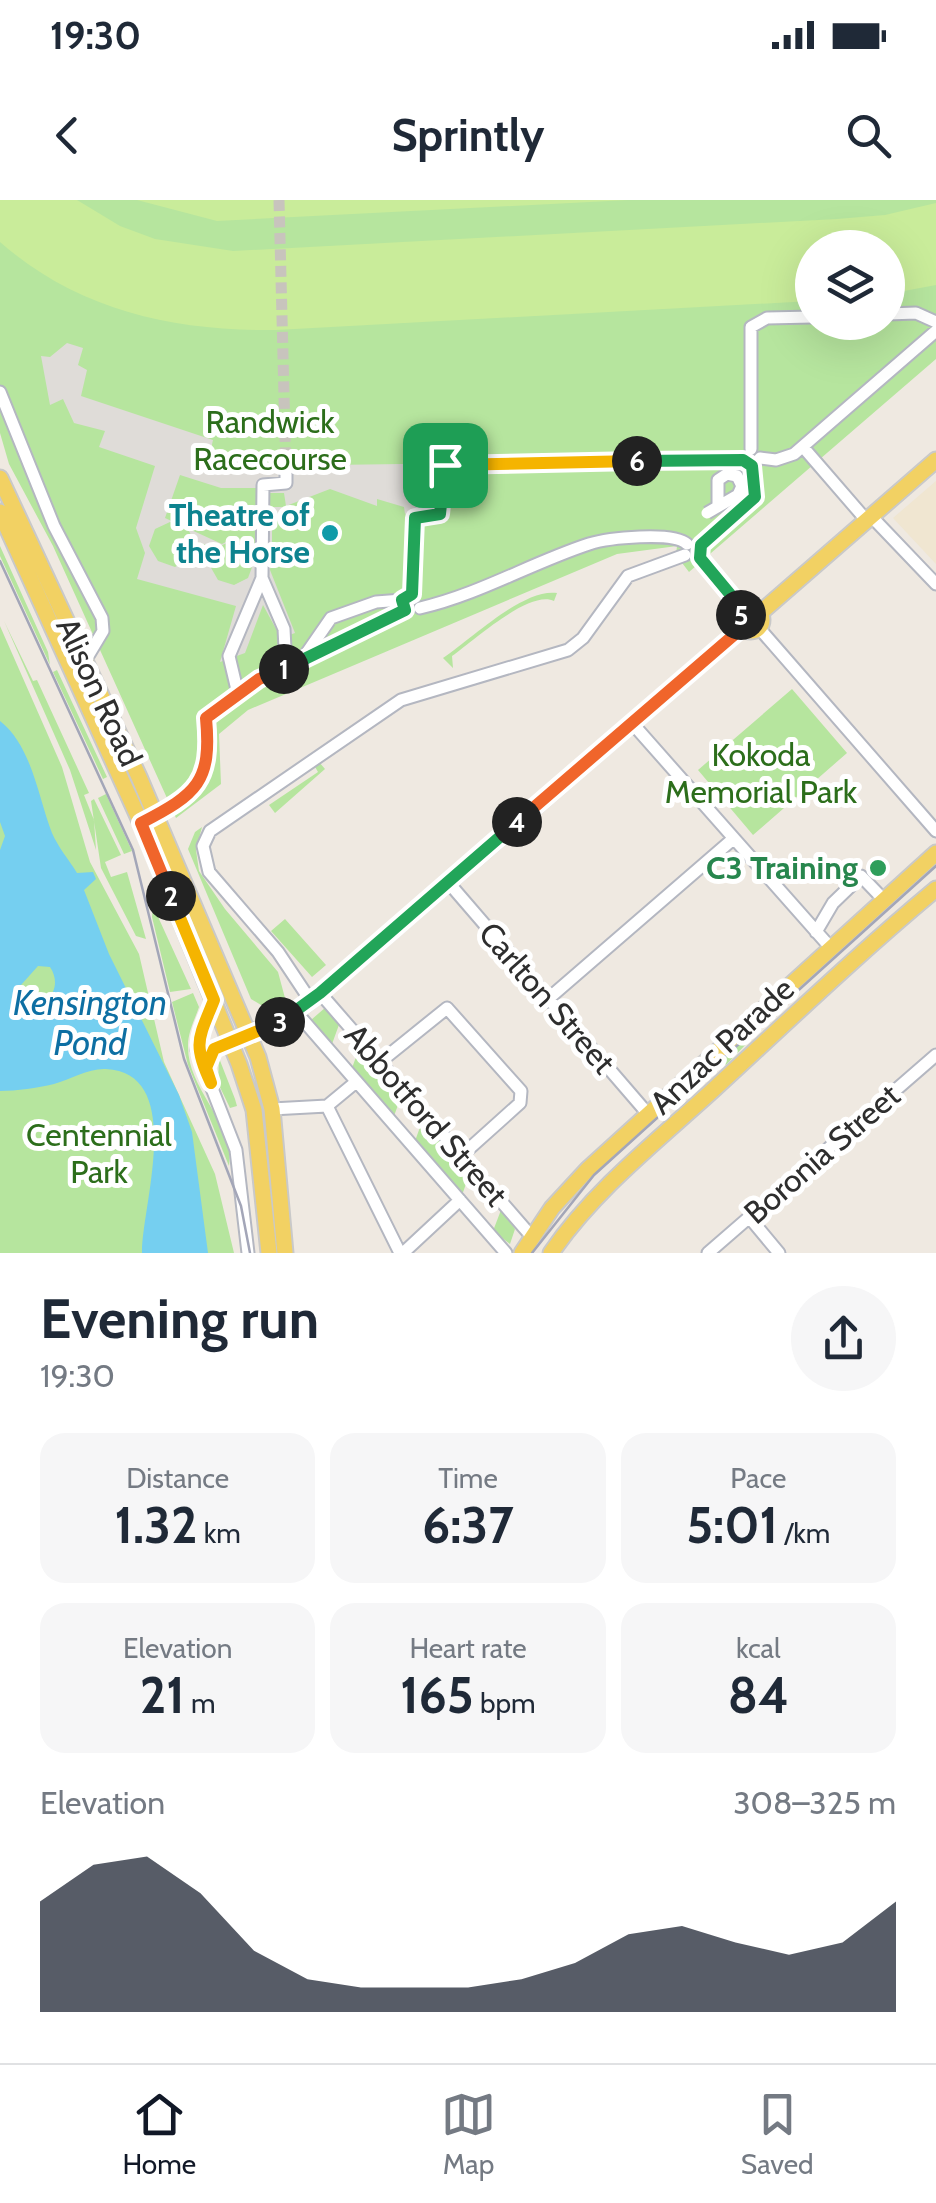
<!DOCTYPE html>
<meta charset="utf-8">
<style>
:root{--surface:#fff;--page:#f6f6f7;--text:#1f2937;--muted:#747a83;--line:#e0e1e3;--accent:#111827}
body{margin:0;font-family:Cabin,sans-serif;background:var(--page);color:var(--text);height:100vh;display:flex;flex-direction:column;font-size:38px;white-space:nowrap}
*{box-sizing:border-box;margin:0}
p{font-size:32px;color:var(--muted)}
.icon{flex:none;width:55px;height:55px;fill:none;stroke:currentColor;stroke-width:2;stroke-linecap:round;stroke-linejoin:round}
.map{position:relative;height:1053px;overflow:hidden}
.side{display:flex;flex-direction:column;background:var(--surface);flex:1}
.side>*{flex:none}
.controls{position:absolute;left:795px;top:30px;display:grid;gap:20px}
.controls a{display:grid;place-items:center;width:110px;height:110px;border-radius:50%;background:var(--surface);box-shadow:0 10px 40px #0002;font-size:50px}
.pin{position:absolute;display:grid;place-items:center;width:85px;height:85px;color:#fff;margin:-42px;border-radius:20px;box-shadow:0 5px 15px #0006}
.km{position:absolute;width:50px;height:50px;margin:-25px;border-radius:50%;background:#222;color:#fff;font-size:28px;line-height:50px;text-align:center}
.round{display:grid;place-items:center;flex:none;width:105px;height:105px;border-radius:52px;background:var(--page)}
.head{display:flex;align-items:center;justify-content:space-between;height:170px;padding:0 40px}
h1{font-size:55px;font-weight:700;line-height:75px}
.metrics{display:grid;grid-template-columns:repeat(3,1fr);gap:15px;height:170px;padding:10px 40px}
.metrics div{display:grid;align-content:center;border-radius:25px;background:var(--page);text-align:center}
.metrics b{font-size:50px;font-weight:700}
.metrics small{font-size:28px;font-weight:400}
.metrics p{font-size:28px}
.chart{height:280px;padding:20px 40px}
.chart p{display:flex;justify-content:space-between}
.chart svg{width:100%;height:180px;margin-top:10px;fill:var(--accent);opacity:.7}
.status{display:flex;justify-content:space-between;align-items:center;height:70px;padding:0 50px;background:var(--surface);direction:ltr}
.status svg{height:28px;fill:currentColor}
header{display:flex;justify-content:space-between;align-items:center;height:130px;padding:0 40px;background:var(--surface);font-size:45px;font-weight:700}
.menu{display:flex;justify-content:space-around;align-items:center;height:140px;border-top:2px solid var(--line);background:var(--surface);font-size:28px;color:var(--muted)}
.menu a{display:grid;justify-items:center;gap:5px}
.menu .selected{color:var(--accent)}
.map>svg:first-child{display:block}
</style>
<div class="status"><b>19:30</b><svg viewBox="0 0 49 12"><path d="M0 12V9h3v3zM5 12V6h3v6zM10 12V3h3v9zM15 12V0h3v12zM26 1h20v11H26zM47 4h2v5h-2z"/></svg></div>
<header><svg class="icon" aria-label="back" viewBox="0 0 24 24"><path d="M15 5l-7 7 7 7"/></svg>Sprintly<svg class="icon" aria-label="search" viewBox="0 0 24 24"><circle cx="10" cy="10" r="6"/><path d="M15 15l6 6"/></svg></header>
<div class="map">
<svg width="936" height="1053" viewBox="0 0 936 1053">
<rect width="100%" height="100%" fill="#efe9e1"/>
<!-- education -->
<path fill="#f0e6d1" d="M936 281V364L893 318Z"/>
<!-- green -->
<path fill="#b6e59e" fill-rule="evenodd" d="M0 0H936V159L689 372 676 355 677 346 617 354 248 510 219 534 221 584 176 618 53 346 9 264 0 233ZM812 48H888V122H812Z
M0 346 48 452 50 465 0 356Z
M557 393 554 401C530 389 473 441 452 456L453 468 443 458C472 439 523 388 557 393Z
M4 421 33 481 37 480 89 593 84 595 94 620 96 650 70 570Z
M0 426 62 567 90 662 139 754 164 862 215 974 234 1053H0Z
M57 470 107 577 103 579 53 472Z
M792 489 847 553 753 635 698 570Z
M319 562 325 569 275 613 269 605 318 572 314 565Z
M106 594 132 651 124 654 98 598Z
M94 599 121 655 105 662 111 677 127 672 146 739 136 736 101 668 91 601Z
M202 627 196 650 199 671 225 709 278 772 285 798 281 804 266 808 251 799 188 649 195 632Z
M154 698 159 719 191 789 170 792 152 717Z
M285 719 326 765 312 777 271 731Z
M800 788 726 865 721 860 729 854Z
M193 793 199 807C195 819 188 832 188 845 187 890 235 922 229 966L188 865 172 802Z
M326 807 340 822 332 844 311 820Z
M360 846 402 894 394 916 352 868Z
M219 858 235 899 237 906 230 908 218 883Z
M423 919 470 973 462 995 415 941Z
M501 1010 515 1029 510 1044 493 1031Z"/>
<!-- pitch -->
<path fill="#c9ec9a" d="M0 0H77L120 26 155 39 233 51 837 19 885 15 936 3V85L888 94V48H812V101L276 130C173 131 79 111 0 42Z
M137 0H628L217 21Z"/>
<!-- plaza -->
<path fill="#dfdcd8" fill-rule="evenodd" d="M67 143 83 148 78 165 87 170 81 196 213 240 210 253 220 264 242 259 253 266 403 264 415 255 430 261 426 305 405 314 404 307 377 299V306L330 289 286 306 284 293H269V307H282L283 311 272 319V348L285 361 271 357 270 370 295 433 281 438 263 405 245 453 220 462 236 406 137 379 145 353 136 328 155 266 99 247 105 231 74 223 63 199 50 205 41 156 50 157ZM180 275 221 288H256L257 348 230 340 222 344 165 318ZM170 322 187 327 194 341 216 348 231 341 246 346 254 362 248 378 234 385 218 380 210 366 189 359 175 367 158 361 149 346 155 329Z"/>
<!-- water -->
<path fill="#75cff0" fill-rule="evenodd" d="M0 521C32 546 38 597 52 633 58 647 69 660 77 673L93 672 96 679 84 690 109 754 179 895 192 932 208 1053H142C141 1008 187 873 106 869 89 868 71 879 54 884 37 888 17 891 0 891V650L5 636 0 622ZM38 766 50 767C58 779 56 791 47 801L34 803 24 797 21 785Z"/>
<g fill="none" stroke-linecap="round" stroke-linejoin="round">
<!-- minor-tunnel -->
<path stroke="#c8c4bd" stroke-width="11" stroke-dasharray="11 5.5" stroke-linecap="butt" d="M279 0 286 274"/>
<defs>
<path id="minor" d="M888 114 916 113 936 122
M0 192 54 326 102 418 103 431 85 461
M803 247 867 321
M751 249V127L767 118 812 117
M760 258 776 260 794 254 936 131
M871 316 936 384
M701 345 755 297 752 266
M700 358 744 411
M412 393 415 318 440 314 445 265 743 260
M420 408C480 394 531 363 589 344 608 338 673 331 687 344
M759 428 936 631
M304 457 331 418 376 402 402 400
M286 468 284 429 262 378 263 285 286 283V274
M238 494 229 456 262 378
M632 523 830 747
M150 618C203 590 212 576 207 518L259 479 405 410
M448 682 648 914
M816 732 833 703 861 676 884 700
M320 793 532 1037
M214 799 200 831 197 850 236 950 248 1053
M548 799 733 639
M310 800 278 752 209 672 203 646 210 631 401 500 568 450 583 438 628 376 685 355
M296 812 506 1053
M380 862 447 808 521 891 520 903 461 956
M206 870 212 852 231 840
M327 906 400 1053
M272 909 327 906 356 882
M749 1017 779 1053
M403 1053 460 1000
M708 1053 936 855"/>
<path id="major" d="M0 278 139 577 258 857 272 909 285 1053
M0 312 141 623 239 864 254 910 269 1053
M740 420a11 11 0 1 1 22 0a11 11 0 1 1-22 0Z
M760 413 936 260
M239 837 286 819 320 793 743 427
M522 1053 552 1008 588 969 936 653
M551 1053C594 990 657 941 713 890 787 822 859 753 936 689"/>
</defs>
<!-- minor casing -->
<use href="#minor" stroke="#b4b7c1" stroke-width="15"/>
<!-- major casing -->
<use href="#major" stroke="#c9c9c9" stroke-width="19"/>
<!-- minor -->
<use href="#minor" stroke="#fff" stroke-width="11"/>
<!-- major -->
<use href="#major" stroke="#f2d163" stroke-width="15"/>
<!-- tram -->
<path stroke="#a3a6b8" stroke-width="2.5" d="M0 361 133 650 184 859 241 1006 250 1053
M532 1053 594 975 936 666"/>
<defs>
<path id="minor-bridge" d="M707 313 738 295 742 286 737 276 727 274 718 280V305"/>
</defs>
<!-- minor-bridge casing -->
<use href="#minor-bridge" stroke="#b4b7c1" stroke-width="15" stroke-linecap="butt"/>
<!-- minor-bridge -->
<use href="#minor-bridge" stroke="#fff" stroke-width="11"/>
</g>
<g fill="none" stroke-linecap="round" stroke-linejoin="round">
<defs>
<path id="split-1" d="M284 469 405 410 402 400 412 394 415 318 440 314 445 265"/>
<path id="split-2" d="M171 696 141 623C197 594 212 582 206 518L259 479 284 469"/>
<path id="split-3" d="M171 696 214 800C199 838 192 843 211 883L206 868 214 849 280 822"/>
<path id="split-4" d="M280 822 320 793 517 622"/>
<path id="split-5" d="M517 622 742 428 741 415"/>
<path id="split-6" d="M637 261 743 260 752 266 755 297 701 345 700 358 744 411 741 415"/>
<path id="split-7" d="M445 265 637 261"/>
</defs>
<!-- split-1 casing -->
<use href="#split-1" stroke="#fff" stroke-width="20"/>
<!-- split-2 casing -->
<use href="#split-2" stroke="#fff" stroke-width="20"/>
<!-- split-3 casing -->
<use href="#split-3" stroke="#fff" stroke-width="20"/>
<!-- split-4 casing -->
<use href="#split-4" stroke="#fff" stroke-width="20"/>
<!-- split-5 casing -->
<use href="#split-5" stroke="#fff" stroke-width="20"/>
<!-- split-6 casing -->
<use href="#split-6" stroke="#fff" stroke-width="20"/>
<!-- split-7 casing -->
<use href="#split-7" stroke="#fff" stroke-width="20"/>
<!-- split-1 -->
<use href="#split-1" stroke="#22a559" stroke-width="12"/>
<!-- split-2 -->
<use href="#split-2" stroke="#f0652b" stroke-width="12"/>
<!-- split-3 -->
<use href="#split-3" stroke="#f5b400" stroke-width="12"/>
<!-- split-4 -->
<use href="#split-4" stroke="#22a559" stroke-width="12"/>
<!-- split-5 -->
<use href="#split-5" stroke="#f0652b" stroke-width="12"/>
<!-- split-6 -->
<use href="#split-6" stroke="#22a559" stroke-width="12"/>
<!-- split-7 -->
<use href="#split-7" stroke="#f5b400" stroke-width="12"/>
</g>
<!-- markers -->
<circle fill="#0f9aa8" stroke="#fff" stroke-width="4" cx="330" cy="333" r="10"/>
<circle fill="#2e9e5b" stroke="#fff" stroke-width="4" cx="878" cy="668" r="10"/>
<g text-anchor="middle" stroke-width="10" stroke-linejoin="round" paint-order="stroke">
<!-- park labels -->
<g font-size="32" fill="#2c6e1b" stroke="#fff">
<text x="270" y="233">Randwick<tspan x="270" dy="37">Racecourse</tspan></text>
<text x="761" y="566">Kokoda<tspan x="761" dy="37">Memorial Park</tspan></text>
<text x="99" y="946">Centennial<tspan x="99" dy="37">Park</tspan></text>
</g>
<!-- culture labels -->
<g font-size="32" font-weight="bold" fill="#0d838f" stroke="#fff" text-anchor="end">
<text x="310" y="326">Theatre of<tspan x="310" dy="37">the Horse</tspan></text>
</g>
<!-- street labels -->
<g font-size="32" fill="#2e2e2e" stroke="#fff">
<text transform="translate(99 492) rotate(65)" y="11">Alison Road</text>
<text transform="translate(547 798) rotate(49)" y="11">Carlton Street</text>
<text transform="translate(722 846) rotate(-43)" y="11">Anzac Parade</text>
<text transform="translate(426 915) rotate(49)" y="11">Abbotford Street</text>
<text transform="translate(822 954) rotate(-41)" y="11">Boronia Street</text>
</g>
<!-- leisure labels -->
<g font-size="32" font-weight="bold" fill="#27864d" stroke="#fff" text-anchor="end">
<text x="858" y="679">C3 Training</text>
</g>
<!-- water labels -->
<g font-size="35" font-style="italic" fill="#0d6fa3" stroke="#fff">
<text x="90" y="815">Kensington<tspan x="90" dy="40">Pond</tspan></text>
</g>
</g>
</svg>
<div class="controls">
<a><svg class="icon" aria-label="layers" viewBox="0 0 24 24"><path d="M12 4l9 5-9 5-9-5zM3 14l9 5 9-5"/></svg></a>
</div>
<div class="pin" style="left:445px;top:265px;background:#1e9e55"><svg class="icon" aria-label="arrive" viewBox="0 0 24 24"><path d="M6 21V4h12l-3 4 3 4H6"/></svg></div>
<b class="km" style="left:284px;top:469px">1</b>
<b class="km" style="left:171px;top:696px">2</b>
<b class="km" style="left:280px;top:822px">3</b>
<b class="km" style="left:517px;top:622px">4</b>
<b class="km" style="left:741px;top:415px">5</b>
<b class="km" style="left:637px;top:261px">6</b>
</div>
<section class="side">
<div class="head"><div><h1>Evening run</h1><p>19:30</p></div><a class="round"><svg class="icon" aria-label="share" viewBox="0 0 24 24"><path d="M12 15V3M7 8l5-5 5 5M5 13v7h14v-7"/></svg></a></div>
<div class="metrics">
<div><p>Distance</p><b>1.32<small> km</small></b></div>
<div><p>Time</p><b>6:37</b></div>
<div><p>Pace</p><b>5:01<small> /km</small></b></div>
</div>
<div class="metrics">
<div><p>Elevation</p><b>21<small> m</small></b></div>
<div><p>Heart rate</p><b>165<small> bpm</small></b></div>
<div><p>kcal</p><b>84</b></div>
</div>
<div class="chart"><p><span>Elevation</span>308–325 m</p>
<svg viewBox="0 0 160 44" preserveAspectRatio="none"><path d="M0 44V17L10 8L20 6L30 15L40 29L50 36L60 38L70 38L80 38L90 36L100 32L110 25L120 23L130 27L140 30L150 27L160 17V44z"/></svg>
</div>
</section>
<nav class="menu">
<a class="selected"><svg class="icon" aria-label="home" viewBox="0 0 24 24"><path d="M3 11l9-7 9 7M6 9v11h12V9"/></svg>Home</a>
<a><svg class="icon" aria-label="map" viewBox="0 0 24 24"><path d="M3 6l6-2 6 2 6-2v14l-6 2-6-2-6 2zM9 4v14M15 6v14"/></svg>Map</a>
<a><svg class="icon" aria-label="saved" viewBox="0 0 24 24"><path d="M7 4h10v16l-5-4-5 4z"/></svg>Saved</a>
</nav>
